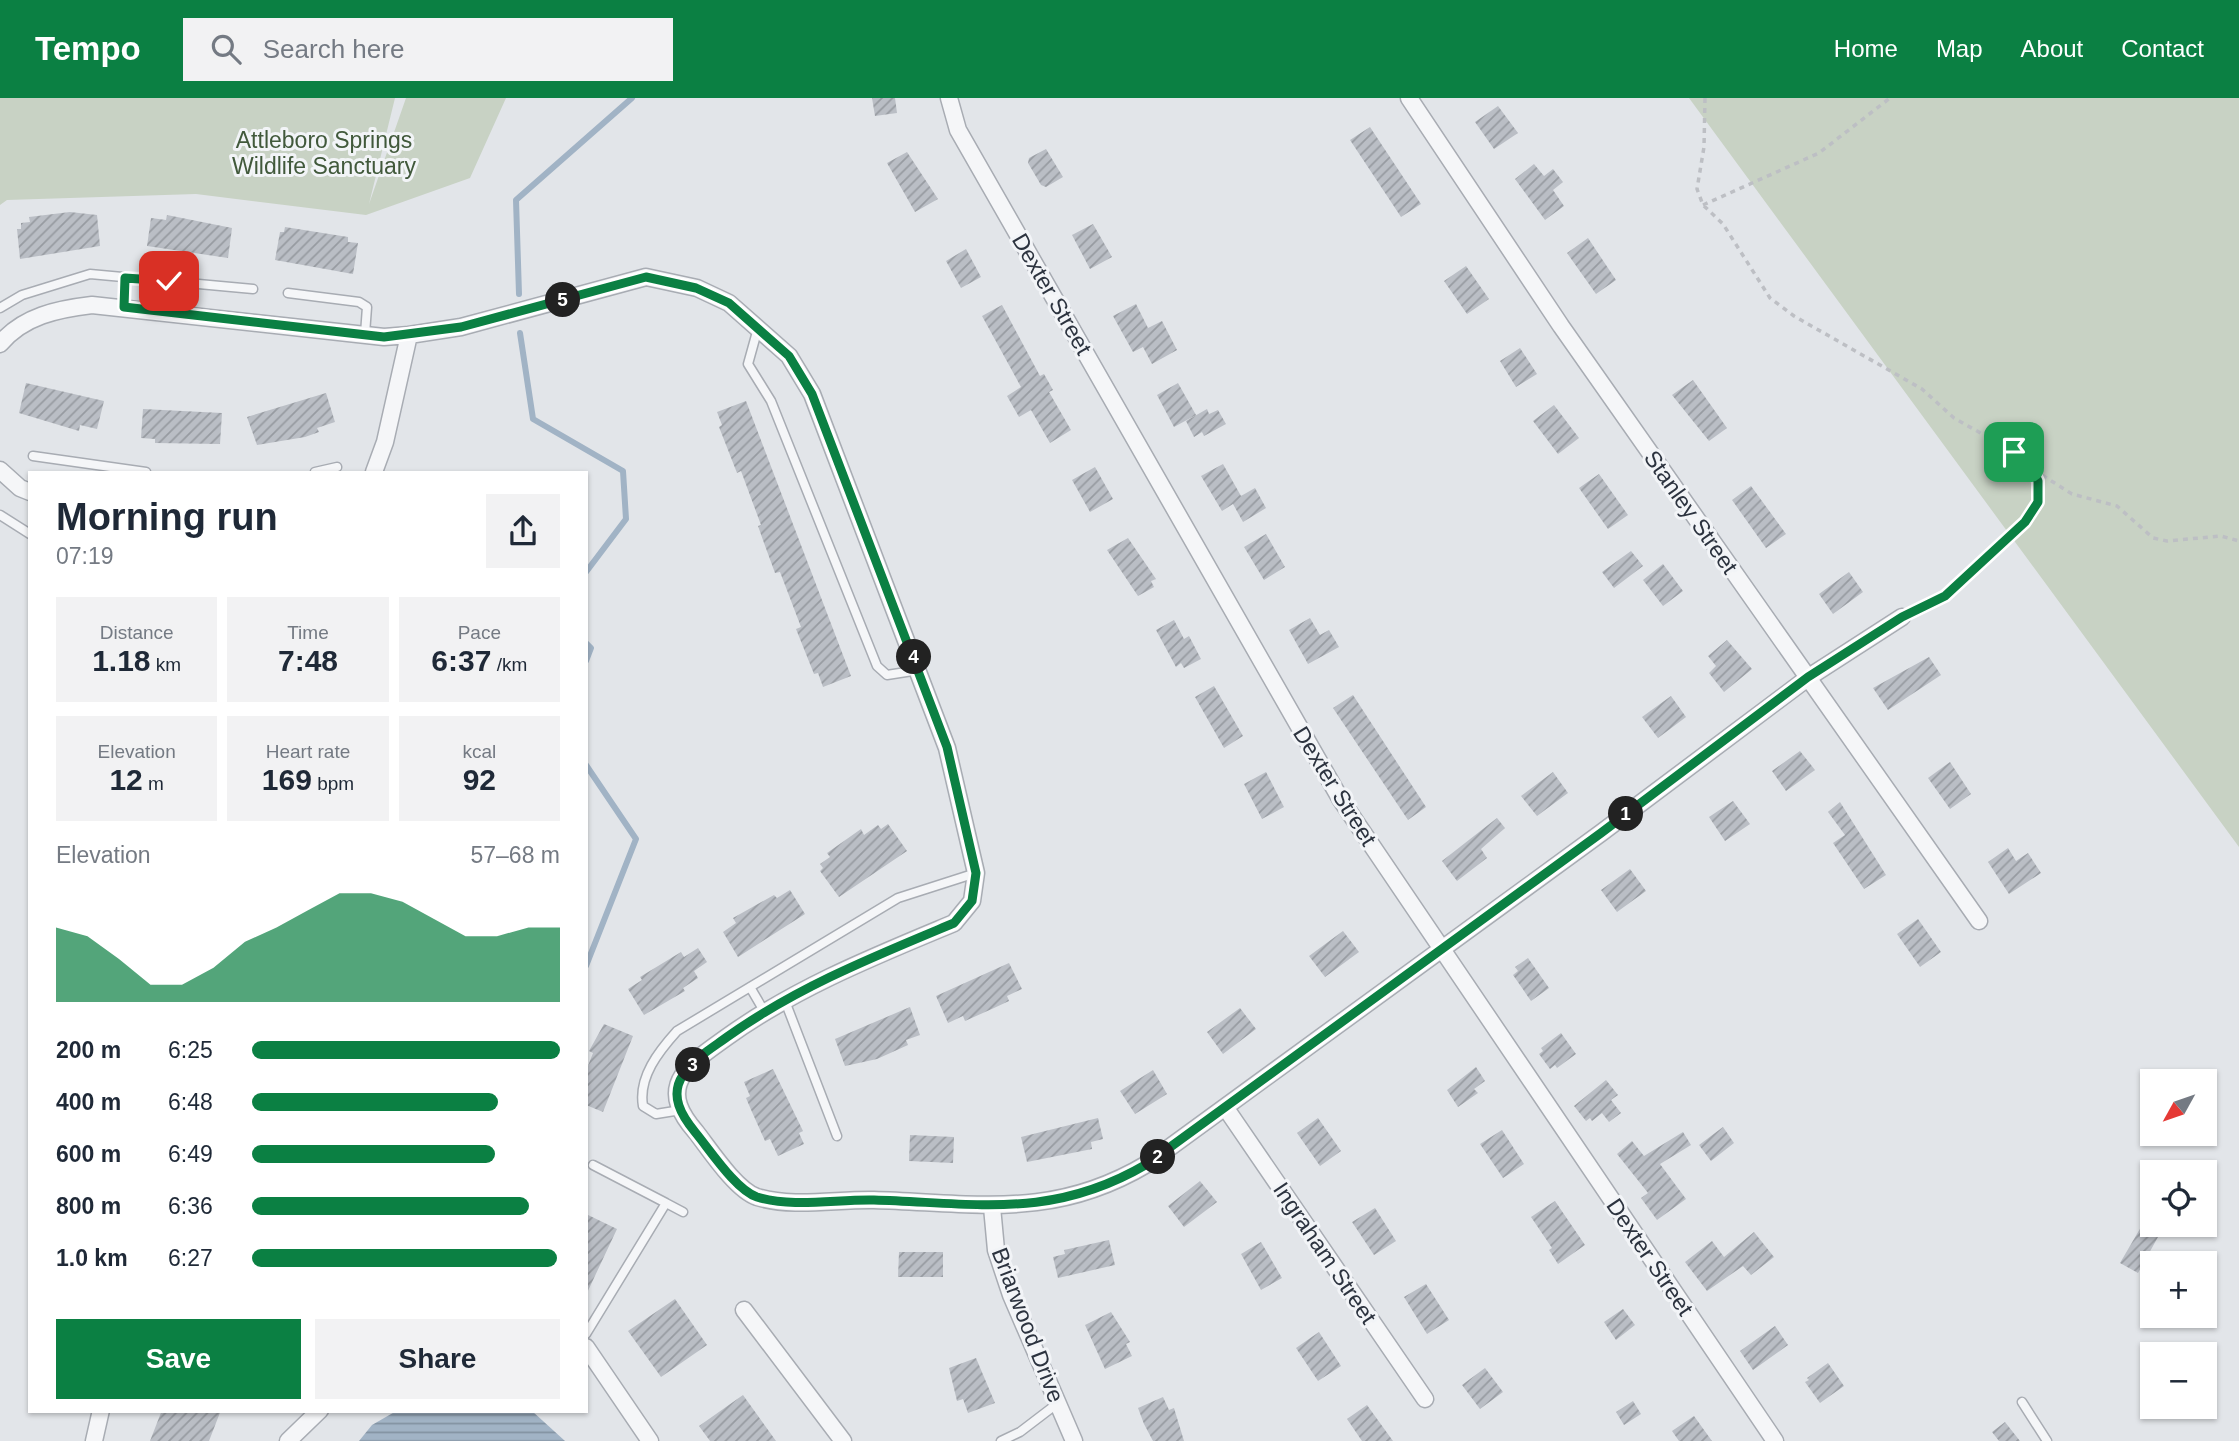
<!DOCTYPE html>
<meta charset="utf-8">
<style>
:root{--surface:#fff;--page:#f2f2f3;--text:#1f2937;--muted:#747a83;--accent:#0b8043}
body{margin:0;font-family:Arial,sans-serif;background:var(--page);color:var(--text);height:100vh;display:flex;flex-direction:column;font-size:26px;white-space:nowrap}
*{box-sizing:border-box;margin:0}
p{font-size:23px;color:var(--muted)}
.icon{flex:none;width:38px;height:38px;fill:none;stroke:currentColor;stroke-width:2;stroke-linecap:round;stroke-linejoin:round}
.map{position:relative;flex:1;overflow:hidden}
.sheet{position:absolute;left:28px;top:373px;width:560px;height:942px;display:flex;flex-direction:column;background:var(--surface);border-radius:0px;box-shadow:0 2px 5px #0004}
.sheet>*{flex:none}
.needle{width:46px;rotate:230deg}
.tools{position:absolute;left:2140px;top:971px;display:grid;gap:14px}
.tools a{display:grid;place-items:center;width:77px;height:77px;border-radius:0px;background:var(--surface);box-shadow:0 2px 5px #0004;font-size:35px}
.pin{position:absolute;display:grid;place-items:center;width:60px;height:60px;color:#fff;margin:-30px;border-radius:14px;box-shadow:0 4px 10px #0006}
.km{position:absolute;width:35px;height:35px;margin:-18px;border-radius:50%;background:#222;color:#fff;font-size:19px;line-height:35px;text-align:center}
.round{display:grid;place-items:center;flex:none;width:74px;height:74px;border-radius:0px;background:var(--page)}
.head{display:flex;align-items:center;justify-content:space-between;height:119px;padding:0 28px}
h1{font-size:38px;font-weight:700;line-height:52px}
.metrics{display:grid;grid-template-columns:repeat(3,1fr);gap:10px;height:119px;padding:7px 28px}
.metrics div{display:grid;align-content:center;border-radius:0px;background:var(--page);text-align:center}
.metrics b{font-size:30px;font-weight:700}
.metrics small{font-size:19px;font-weight:400}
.metrics p{font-size:19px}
.chart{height:196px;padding:14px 28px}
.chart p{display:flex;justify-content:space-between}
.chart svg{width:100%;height:126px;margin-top:7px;fill:var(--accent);opacity:.7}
.primary-button{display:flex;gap:14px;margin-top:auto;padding:14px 28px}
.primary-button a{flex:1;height:80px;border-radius:0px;background:var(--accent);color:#fff;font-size:28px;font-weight:700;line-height:80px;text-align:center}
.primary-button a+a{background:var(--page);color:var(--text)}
ul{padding:0 28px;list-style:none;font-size:23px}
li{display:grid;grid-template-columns:112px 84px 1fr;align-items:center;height:52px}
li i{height:18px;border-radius:9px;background:var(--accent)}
header{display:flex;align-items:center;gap:42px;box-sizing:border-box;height:98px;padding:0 35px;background:var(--accent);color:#fff}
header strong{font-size:33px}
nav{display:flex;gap:38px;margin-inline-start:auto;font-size:24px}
.search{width:490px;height:63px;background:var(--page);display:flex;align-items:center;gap:18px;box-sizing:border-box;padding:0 24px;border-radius:0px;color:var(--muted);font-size:26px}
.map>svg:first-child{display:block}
</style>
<header>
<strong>Tempo</strong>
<div class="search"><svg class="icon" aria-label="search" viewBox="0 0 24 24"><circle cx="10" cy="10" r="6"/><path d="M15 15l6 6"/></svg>Search here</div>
<nav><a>Home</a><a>Map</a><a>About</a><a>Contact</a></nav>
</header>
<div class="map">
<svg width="2239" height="1343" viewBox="0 0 2239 1343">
<defs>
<pattern id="water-rules" width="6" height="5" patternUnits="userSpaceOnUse" patternTransform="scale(1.75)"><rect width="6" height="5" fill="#a1b3c5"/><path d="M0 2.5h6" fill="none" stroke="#8392a1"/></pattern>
<pattern id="building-hatch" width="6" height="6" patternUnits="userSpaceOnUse" patternTransform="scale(1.75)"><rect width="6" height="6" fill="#babec5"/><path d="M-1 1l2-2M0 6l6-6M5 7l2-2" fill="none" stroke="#979ba1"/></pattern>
</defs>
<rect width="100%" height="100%" fill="#e2e5e9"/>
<!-- green -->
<path fill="#c8d2c4" d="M0 0H395L369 106 406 0H506L470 80 366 117 196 96 7 102 0 107Z
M1689 0H2239V749Z"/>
<!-- water -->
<path fill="url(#water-rules)" d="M398 1312 532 1313 565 1343H359L372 1327Z"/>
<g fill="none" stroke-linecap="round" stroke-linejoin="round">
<!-- stream -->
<path stroke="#a1b3c5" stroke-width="6" d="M519 196 516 102 632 0
M520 235 533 321 623 373 626 421 586 474
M586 545 591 550 586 563
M586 667 636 741 586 868"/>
</g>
<!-- building -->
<path fill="url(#building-hatch)" d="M872 0H895L897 15 875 18Z
M1498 8 1518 35 1494 51 1475 24Z
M1370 29 1421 106 1401 119 1350 42Z
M1046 51 1063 79 1046 89 1041 87 1028 65 1029 60Z
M907 54 938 101 915 114 887 65Z
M1534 66 1544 78 1553 71 1563 84 1553 92 1564 108 1545 122 1515 81Z
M70 114 97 117 100 148 20 161 17 131H21V125L30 124 29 119Z
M167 117 232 130 228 160 147 148 151 120 166 122Z
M1093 126 1112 159 1090 171 1072 137Z
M285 129 348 139V144L358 145 353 176 275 162 280 134H284Z
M1588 140 1616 182 1596 196 1567 155Z
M966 151 981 179 961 190 946 163Z
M1466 168 1489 201 1467 216 1444 183Z
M1136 206 1148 230 1162 223 1177 252 1152 266 1143 249 1133 254 1113 218Z
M1002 207 1040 278 1044 276 1053 292 1049 294 1071 332 1050 345 1031 312 1019 319 1007 298 1021 289 982 218Z
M1520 250 1537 276 1516 289 1500 263Z
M1693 282 1727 330 1709 343 1672 297Z
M26 285 104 303 97 331 80 327 79 333 19 315Z
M1178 285 1196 317 1174 329 1157 297Z
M326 295 335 324 317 330 319 334 305 339 257 347 247 319Z
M746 303 851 578 823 589 818 575 814 576 796 531 801 529 780 474 775 475 764 445 758 428 761 427 741 373 737 375 719 329 722 327 717 314Z
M1554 307 1579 340 1558 356 1533 323Z
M143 311 222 315 220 346 155 345V341L141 340Z
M1207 311 1209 316 1218 312 1226 326 1204 338 1202 334 1194 339 1186 323Z
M1223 366 1241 398 1255 390 1266 410 1243 424 1233 406 1222 413 1201 378Z
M1095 369 1113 401 1090 414 1072 382Z
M1599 376 1628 417 1608 431 1579 390Z
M1751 388 1786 436 1766 450 1732 402Z
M1266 436 1285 469 1264 482 1244 449Z
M1128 440 1156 481 1151 483 1154 489 1138 498 1107 452Z
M1631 453 1643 468 1614 490 1602 474Z
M1663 466 1683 493 1663 508 1643 482Z
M1849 474 1863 494 1833 516 1819 496Z
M1310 520 1320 537 1329 532 1339 549 1308 566 1289 532Z
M1174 522 1184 541 1189 538 1201 561 1184 570 1181 565 1176 569 1156 532Z
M1727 542 1752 571 1724 594 1709 575 1716 568 1708 558Z
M1929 559 1941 577 1888 612 1873 590Z
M1214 588 1243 638 1224 650 1195 599Z
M1353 597 1426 709 1408 722 1333 610Z
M1671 598 1686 619 1658 640 1642 619Z
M1800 653 1815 672 1786 693 1772 673Z
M1950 664 1971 696 1950 711 1928 680Z
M1266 674 1284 709 1262 721 1244 686Z
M1553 674 1568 695 1537 718 1521 698Z
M1733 703 1750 726 1725 743 1709 719Z
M1840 704 1886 777 1864 791 1833 745 1845 737 1828 714Z
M1497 720 1505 730 1481 751 1487 760 1457 783 1442 763Z
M888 726 907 753 839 799 820 773 823 770 820 766 830 759 827 755 861 731 864 737 878 727 881 731Z
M2008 750 2016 763 2028 755 2041 775 2009 796 1988 764Z
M1630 771 1646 793 1617 814 1601 792Z
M790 792 805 816 738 859 723 834 736 825 733 820 774 797 777 800Z
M1918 821 1941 854 1920 869 1897 836Z
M1343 833 1359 854 1325 879 1309 858Z
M698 850 707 864 694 873 698 880 683 890 685 893 644 917 628 891 642 882 640 879 681 854 684 859Z
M1528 860 1549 890 1531 903 1513 877 1518 873 1515 869Z
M1009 865 1022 891 1007 898 1009 903 994 910 965 923 963 918 948 925 936 898Z
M910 909 920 937 906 942 908 947 877 961 845 968 835 941Z
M1240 910 1256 931 1223 956 1207 934Z
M604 926 633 938 603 1014 586 1007V973L593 955 589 953Z
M1561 935 1576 956 1557 970 1555 967 1550 971 1539 956 1543 953 1541 950Z
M1476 969 1485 983 1474 991 1478 995 1458 1009 1447 992Z
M773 971 803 1033 799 1035 804 1046 778 1058 770 1041 765 1043 752 1014 746 1000 750 998 744 984Z
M1153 972 1167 996 1135 1016 1120 993Z
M1606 982 1618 997 1611 1002 1621 1015 1609 1024 1602 1015 1592 1023 1590 1020 1586 1023 1574 1008Z
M1098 1020 1103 1041 1091 1044 1092 1051 1027 1064 1021 1039Z
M1318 1020 1341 1053 1320 1068 1297 1035Z
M1723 1029 1734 1045 1711 1063 1699 1047Z
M1502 1032 1524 1066 1503 1080 1480 1046Z
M1683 1034 1691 1047 1660 1066 1686 1101 1657 1122 1641 1100 1648 1095 1617 1056 1632 1043 1644 1058Z
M910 1037 954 1039 953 1065 909 1063Z
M1200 1083 1217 1104 1184 1129 1168 1108Z
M1555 1103 1585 1147 1558 1166 1549 1152 1552 1150 1531 1119Z
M1375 1110 1396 1143 1374 1157 1352 1124Z
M586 1116 617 1131 586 1197Z
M2141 1129 2158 1139 2138 1175 2120 1165Z
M1754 1134 1774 1159 1751 1177 1743 1168 1707 1193 1685 1164 1712 1143 1724 1159Z
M1109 1142 1115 1167 1058 1180 1053 1159 1065 1156 1064 1152Z
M1261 1144 1282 1180 1261 1192 1241 1156Z
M899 1154H943V1179H898Z
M1426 1186 1449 1222 1427 1236 1404 1199Z
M675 1201 707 1247 661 1279 628 1233Z
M1623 1211 1635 1227 1616 1242 1604 1224Z
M1111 1214 1130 1244 1126 1246 1132 1258 1105 1271 1085 1227Z
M1775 1228 1788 1247 1753 1272 1740 1253Z
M1319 1234 1341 1268 1318 1283 1296 1250Z
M976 1260 995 1305 968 1315 963 1301 957 1303 949 1270Z
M1828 1265 1844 1288 1820 1305 1805 1284 1809 1282 1807 1280Z
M1485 1270 1503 1294 1480 1311 1462 1287Z
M743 1297 776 1343H710L699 1328Z
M1163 1299 1169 1312 1174 1310 1184 1343H1153L1144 1326 1138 1310Z
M1633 1303 1641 1316 1624 1327 1616 1314Z
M1367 1307 1393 1343H1362L1347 1321Z
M162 1312H221L209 1343H150Z
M1694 1318 1712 1343H1679L1672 1333Z
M2005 1324 2020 1343H1999L1992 1334Z"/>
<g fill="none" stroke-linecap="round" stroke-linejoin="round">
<defs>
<path id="lane" d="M288 195 359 204 367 209 365 236
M124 209 125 180
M0 210 22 197 90 176 253 191
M758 230 748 266 771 303 877 568 887 577 919 572
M33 358 146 374
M315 374 337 369
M0 417 30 436
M750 889 764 913
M785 903 837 1038
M681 1012 656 1016 643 1008C638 979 659 953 677 933L898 800 976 775
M666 1105 683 1114
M586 1236 666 1105 593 1067
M2022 1304 2047 1343
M1001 1343 1020 1334 1058 1305"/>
<path id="street" d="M949 0 958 32 1341 702 1775 1343
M1409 0 1561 228 1979 823
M409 237 461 229 646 179 697 190 729 205 789 258 812 296 947 650 976 775 972 803 954 825C875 858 797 889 727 939 712 950 693 962 683 977 669 998 682 1018 696 1034 710 1052 736 1092 757 1099 793 1110 837 1101 874 1102 977 1105 1053 1122 1147 1066L1601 735 1809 579 1902 519
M0 246C23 218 58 211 92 207L384 239 409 237 385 344 374 374
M0 372 20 390 30 394
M1225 1009 1425 1301
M992 1109 996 1152 1011 1197 1074 1343
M744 1212 843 1343
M586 1249 650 1343
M94 1343 101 1312
M288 1343 320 1312"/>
</defs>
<!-- lane casing -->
<use href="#lane" stroke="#a8acb3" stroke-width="11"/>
<!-- street casing -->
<use href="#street" stroke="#a8acb3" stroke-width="19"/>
<!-- path -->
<path stroke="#bdbfc4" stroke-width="3.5" stroke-dasharray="5 5" stroke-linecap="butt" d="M1705 0 1704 49 1697 91 1703 107 1723 126 1770 200 1794 218 1922 291 1954 320 2014 354 2032 371 2038 383V404L2025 424 1945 498 1918 511
M1703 107 1819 55 1890 0
M2034 372 2072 396 2117 408 2153 440 2167 443 2221 438 2239 443"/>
<!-- lane -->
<use href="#lane" stroke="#f5f6f8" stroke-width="8"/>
<!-- street -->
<use href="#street" stroke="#f5f6f8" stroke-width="16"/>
</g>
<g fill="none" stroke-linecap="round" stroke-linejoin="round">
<defs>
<path id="route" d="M169 183 125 180 124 209 384 239 461 229 646 179 696 190 729 205 789 258 812 296 947 649 976 775 972 803 954 825C875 858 797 889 727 939 712 950 693 961 683 977 669 998 682 1018 695 1034 710 1052 736 1092 757 1099 793 1110 837 1101 874 1102 977 1105 1052 1122 1147 1066L1601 735 1808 579 1902 519 1945 498 2025 424 2038 404V383L2032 371 2014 354"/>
</defs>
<!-- route casing -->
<use href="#route" stroke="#fff" stroke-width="14"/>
<!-- route -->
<use href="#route" stroke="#0b8043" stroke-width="9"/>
</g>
<g text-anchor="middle" stroke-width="6" stroke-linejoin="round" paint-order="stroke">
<!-- park labels -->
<g font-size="23" fill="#41593b" stroke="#f2f4f7">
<text x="324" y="50">Attleboro Springs<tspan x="324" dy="26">Wildlife Sanctuary</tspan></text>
</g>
<!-- street labels -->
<g font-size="23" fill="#2c333f" stroke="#f2f4f7">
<text transform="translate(1052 196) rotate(60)" y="8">Dexter Street</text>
<text transform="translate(1691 414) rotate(55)" y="8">Stanley Street</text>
<text transform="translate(1335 688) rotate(58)" y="8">Dexter Street</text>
<text transform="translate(1325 1155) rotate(56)" y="8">Ingraham Street</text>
<text transform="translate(1650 1159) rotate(56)" y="8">Dexter Street</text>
<text transform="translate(1028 1227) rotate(69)" y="8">Briarwood Drive</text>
</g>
</g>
</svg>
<div class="tools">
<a><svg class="needle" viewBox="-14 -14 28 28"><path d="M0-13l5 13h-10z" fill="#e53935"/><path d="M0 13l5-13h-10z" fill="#747a83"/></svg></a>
<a><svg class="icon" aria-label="locate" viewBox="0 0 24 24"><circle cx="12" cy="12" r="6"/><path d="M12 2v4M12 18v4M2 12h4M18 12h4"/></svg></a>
<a>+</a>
<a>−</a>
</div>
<div class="pin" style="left:2014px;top:354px;background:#1e9e55"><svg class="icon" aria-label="arrive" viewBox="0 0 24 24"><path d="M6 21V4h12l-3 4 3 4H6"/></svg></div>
<div class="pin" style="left:169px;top:183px;background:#d93025"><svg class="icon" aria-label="check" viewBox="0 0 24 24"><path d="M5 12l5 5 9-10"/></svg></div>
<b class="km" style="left:1626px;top:716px">1</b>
<b class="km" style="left:1158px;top:1059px">2</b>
<b class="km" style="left:693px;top:967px">3</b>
<b class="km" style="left:914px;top:559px">4</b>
<b class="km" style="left:563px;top:202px">5</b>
<section class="sheet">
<div class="head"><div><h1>Morning run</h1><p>07:19</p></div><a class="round"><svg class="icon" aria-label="share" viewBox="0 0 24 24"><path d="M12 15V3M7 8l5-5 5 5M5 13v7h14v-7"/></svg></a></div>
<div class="metrics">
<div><p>Distance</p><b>1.18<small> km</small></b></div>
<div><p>Time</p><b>7:48</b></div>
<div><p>Pace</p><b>6:37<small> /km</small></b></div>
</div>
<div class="metrics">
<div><p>Elevation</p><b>12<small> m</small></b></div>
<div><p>Heart rate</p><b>169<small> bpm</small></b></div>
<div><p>kcal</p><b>92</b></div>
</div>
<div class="chart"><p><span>Elevation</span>57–68 m</p>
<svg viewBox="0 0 160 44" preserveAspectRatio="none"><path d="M0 44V18L10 21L20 29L30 38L40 38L50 32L60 23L70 18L80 12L90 6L100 6L110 9L120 15L130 21L140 21L150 18L160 18V44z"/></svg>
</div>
<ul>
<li><b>200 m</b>6:25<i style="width:100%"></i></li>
<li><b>400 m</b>6:48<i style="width:80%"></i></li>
<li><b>600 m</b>6:49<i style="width:79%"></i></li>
<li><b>800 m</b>6:36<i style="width:90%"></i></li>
<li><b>1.0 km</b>6:27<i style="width:99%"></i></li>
</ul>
<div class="primary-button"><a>Save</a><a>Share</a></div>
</section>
</div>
